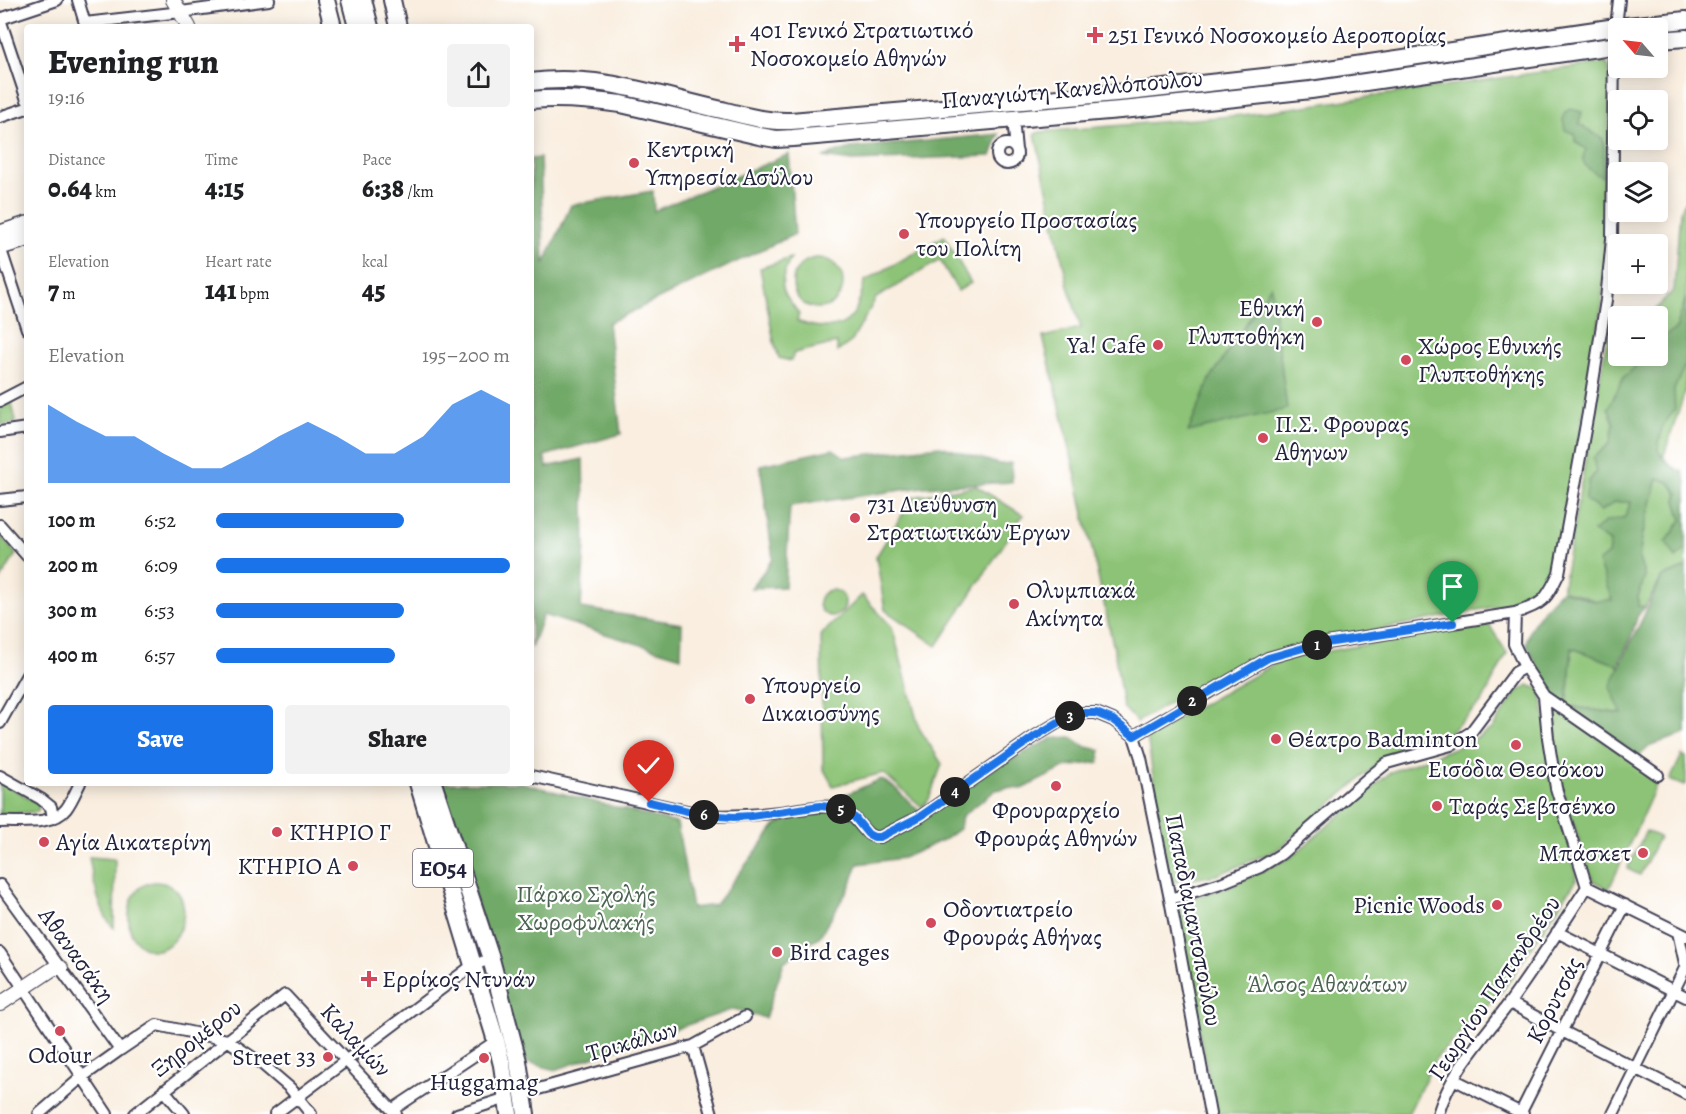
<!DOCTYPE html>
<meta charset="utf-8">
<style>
:root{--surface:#fff;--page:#f2f2f2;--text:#202124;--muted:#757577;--accent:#1a73e8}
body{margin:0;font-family:Alegreya,serif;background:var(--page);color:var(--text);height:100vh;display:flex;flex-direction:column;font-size:22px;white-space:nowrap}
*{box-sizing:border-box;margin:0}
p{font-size:20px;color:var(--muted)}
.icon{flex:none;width:33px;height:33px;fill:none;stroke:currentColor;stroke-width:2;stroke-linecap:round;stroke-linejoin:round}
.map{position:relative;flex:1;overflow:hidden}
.details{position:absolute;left:24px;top:24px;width:510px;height:762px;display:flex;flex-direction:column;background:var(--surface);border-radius:6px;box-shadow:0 3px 15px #0003}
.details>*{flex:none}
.needle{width:39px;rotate:298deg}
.fabs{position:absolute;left:1608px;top:18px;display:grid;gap:12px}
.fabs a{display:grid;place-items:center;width:60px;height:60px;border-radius:6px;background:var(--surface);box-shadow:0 3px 15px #0003;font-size:30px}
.pin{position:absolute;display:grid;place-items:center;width:51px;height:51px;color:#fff;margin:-62px -26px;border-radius:50% 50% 50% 0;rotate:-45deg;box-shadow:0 0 6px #0007}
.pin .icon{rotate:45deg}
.km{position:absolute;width:30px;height:30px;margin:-15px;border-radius:50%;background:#222;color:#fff;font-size:16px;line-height:30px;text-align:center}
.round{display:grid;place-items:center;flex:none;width:63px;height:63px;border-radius:6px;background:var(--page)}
.headline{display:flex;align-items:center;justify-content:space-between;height:102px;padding:0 24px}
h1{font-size:33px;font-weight:800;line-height:45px}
.stats{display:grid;grid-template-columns:repeat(3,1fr);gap:9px;height:102px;padding:6px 24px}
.stats div{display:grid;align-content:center}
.stats b{font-size:26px;font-weight:800}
.stats small{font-size:16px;font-weight:400}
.stats p{font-size:16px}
.chart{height:168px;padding:12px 24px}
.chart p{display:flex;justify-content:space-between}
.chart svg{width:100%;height:108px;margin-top:6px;fill:var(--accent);opacity:.7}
.primary-button{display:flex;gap:12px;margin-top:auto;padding:12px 24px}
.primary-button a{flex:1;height:69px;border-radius:6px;background:var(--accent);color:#fff;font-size:24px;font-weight:800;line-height:69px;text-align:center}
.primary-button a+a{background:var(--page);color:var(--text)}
ul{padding:0 24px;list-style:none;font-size:20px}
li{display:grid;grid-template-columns:96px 72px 1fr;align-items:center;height:45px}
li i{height:15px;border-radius:8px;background:var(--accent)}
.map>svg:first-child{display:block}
</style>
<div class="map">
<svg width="1686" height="1114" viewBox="0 0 1686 1114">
<rect width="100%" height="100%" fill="#fff"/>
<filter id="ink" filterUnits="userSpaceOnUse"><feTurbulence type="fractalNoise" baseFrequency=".0167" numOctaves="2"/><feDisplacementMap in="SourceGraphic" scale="12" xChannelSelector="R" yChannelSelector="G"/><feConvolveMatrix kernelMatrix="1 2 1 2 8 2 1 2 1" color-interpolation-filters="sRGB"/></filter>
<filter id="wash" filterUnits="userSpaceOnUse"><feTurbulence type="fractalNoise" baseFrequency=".008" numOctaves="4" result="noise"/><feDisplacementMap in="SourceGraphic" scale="24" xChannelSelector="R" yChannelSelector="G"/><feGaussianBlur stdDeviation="1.35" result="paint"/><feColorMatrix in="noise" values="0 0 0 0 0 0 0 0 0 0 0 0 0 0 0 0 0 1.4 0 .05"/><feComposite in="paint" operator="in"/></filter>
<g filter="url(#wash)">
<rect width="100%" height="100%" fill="#f9eedf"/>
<!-- green -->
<path fill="#8cc376" stroke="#577258" stroke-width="1.5" d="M1603 63 1607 64 1609 68 1610 97 1606 237 1602 305 1556 572C1545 596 1538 597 1513 603L1345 636 1263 655 1208 680 1137 722 1123 707 1114 649 1065 427 1043 337 1081 328 1068 286 1035 134 1040 132 1243 115Z
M1686 201V389L1614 606 1562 590 1610 323 1618 322V356H1658V316H1642L1652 313 1674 290 1680 211Z
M944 236 971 283 958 291 940 260 876 298 852 341 837 352V343L794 353 791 361 779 358 774 342 760 268 791 258C776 288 782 289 799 314L797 321C818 329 844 334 856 309 860 300 862 290 865 281Z
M793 283a25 25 0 1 1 50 0a25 25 0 1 1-50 0Z
M10 401 12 403 16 421 15 423 0 425V405Z
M1658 477 1670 483 1678 494 1676 501 1682 520 1673 532 1685 549H1686V567L1662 577 1645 607H1638V597L1645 577 1639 559 1642 537Z
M976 486 1023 515 937 646 885 610 876 557 913 497Z
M0 535 16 554 0 581Z
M819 603a13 13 0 1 1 26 0a13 13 0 1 1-26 0Z
M862 595 892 627 919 728 942 764 929 799 922 807 883 773 833 786 823 768 821 635Z
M1488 623 1507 653 1482 702 1439 742 1387 756 1277 850 1217 875 1169 883 1147 736 1283 659Z
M1572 648 1618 665 1622 714 1567 706Z
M1528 685 1540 689 1577 879 1503 990 1436 1058 1408 1114H1216L1173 902 1227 888 1291 857 1391 772 1467 743 1492 729 1516 693Z
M1549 704 1659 779 1609 889 1593 881 1561 787Z
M1682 755 1686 757V783L1684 786 1670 780Z
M0 782 39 803V808L37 812 0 814Z
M1646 831 1659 837 1640 875 1627 869Z
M89 857 115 859 114 928C100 917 92 875 89 857Z
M154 882C211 883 175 978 137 942 125 931 127 902 138 890 142 885 148 883 154 882Z"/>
<!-- forest -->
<path fill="#71a967" stroke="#4a6651" stroke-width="1.5" d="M1570 109 1582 112 1579 124 1603 139 1604 150 1602 177C1588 169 1578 165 1586 149L1575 142V134L1565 130 1563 120 1565 112Z
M999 134 991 156 852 161 823 157 851 148Z
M789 154 795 234 608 323 621 434 544 456 547 467 583 459 585 543 581 608 682 624 681 657 543 615 531 648V159L540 158 544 264 571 205 653 191 654 211Z
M1271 285 1287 409 1188 432 1210 379Z
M1686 297V366L1683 369 1674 390 1675 409 1662 427 1658 450 1671 466 1683 472 1686 483V549L1676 558 1666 542 1682 520 1676 500 1678 493 1670 483 1658 478 1642 537 1639 559 1645 577 1638 597V606L1645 607 1638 615 1630 640 1618 665 1572 648 1567 706 1622 714 1610 687 1662 577 1686 567V734L1651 745 1639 756 1567 706 1550 692 1526 643C1533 617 1544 608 1562 590L1593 601 1612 600 1598 562 1608 554 1610 542 1593 532 1605 522 1625 517 1631 502H1615L1601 511 1585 500 1589 481 1596 472 1593 458 1610 443 1614 423 1608 408 1624 377 1635 367 1631 356H1658V340L1676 329Z
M940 446 999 464 1011 463 1012 482 923 487 790 506 785 587 751 588 773 559 760 465 833 449 845 457Z
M1071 737 1086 747 1101 750 1099 762 1066 767 1022 789 1007 788 996 790 962 816 960 828 945 839 903 858 858 864 850 886 820 936 784 962 765 1018 734 1009 555 1070 523 1061 441 783H522L677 823 692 908 715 905 776 825 881 779 894 787 920 812 999 766 1053 738Z"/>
</g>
<g filter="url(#ink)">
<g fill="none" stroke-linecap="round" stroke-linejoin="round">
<defs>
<path id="minor" d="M78 0 86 27
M0 19 27 100
M0 19 57 0
M85 23 181 12 269 0
M0 117 27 108
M1013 118 1016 150
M997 154a10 10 0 1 1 20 0a10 10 0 1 1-20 0Z
M0 247 27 329
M0 401 27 387
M0 432 27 428
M0 500 27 497
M0 525 27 556
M1515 613 1514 644 1525 667 1544 696 1548 738 1556 788 1587 887
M1544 696 1658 775
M0 723 27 675
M1134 736 1268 658 1314 645 1515 613C1544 604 1546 600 1559 573L1588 413 1606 300 1612 239 1614 45 1619 0
M1134 736 1141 758 1170 899 1210 1114
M0 776 41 799 51 807 53 818
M531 776 705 815C731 817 754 815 780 812 797 810 814 805 831 807 840 809 848 812 855 819 864 828 867 838 880 837L921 816 1034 737 1067 717 1081 713H1096L1113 720 1134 736
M0 822C19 821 53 826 66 809 72 801 76 791 80 783
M0 885 120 1050
M1587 887 1686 936
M1170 899 1221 883 1260 867 1281 854 1367 779 1387 763 1451 745 1471 732 1516 672 1525 667
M1557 932 1686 997
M1678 932 1686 968
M0 953 107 1114
M1510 1003 1562 1031 1686 1094
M693 1046 712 1114
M1453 1079 1523 1114
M164 1090 184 1114
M524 1093 693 1046 745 1017
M392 1110 496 1041
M39 1114 82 1077 120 1050 157 1025 227 1040 262 1064 290 1088 311 1114
M135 1114 285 995 396 1114
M275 1114 473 965 491 959
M457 1114 507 1098
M1438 1114C1452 1069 1483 1039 1510 1002 1537 965 1562 925 1587 887
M1520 1114 1625 905
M1613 1114 1686 966"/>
<path id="tertiary" d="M173 0 189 27
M0 1004 54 968H61"/>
<path id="secondary" d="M0 233 27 224
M0 247 27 239"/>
<path id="primary" d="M326 0 333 27
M350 0 357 27
M363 0 370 27
M392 0 398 27
M1658 40 1686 38
M531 82C597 73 659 96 722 110 745 116 767 122 791 121L1128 92 1308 72 1616 27 1686 20
M531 100C562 97 591 100 621 104L759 136 776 139 793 138 1132 109 1311 90 1618 45
M418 783 496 1041 502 1065 509 1114
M433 783 491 959 518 1061 526 1114"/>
</defs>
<!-- minor casing -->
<use href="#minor" stroke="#424154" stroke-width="14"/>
<!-- tertiary casing -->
<use href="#tertiary" stroke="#424154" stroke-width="16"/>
<!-- secondary casing -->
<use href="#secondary" stroke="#424154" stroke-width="18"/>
<!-- primary casing -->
<use href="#primary" stroke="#424154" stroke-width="20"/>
<!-- minor -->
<use href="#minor" stroke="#fff" stroke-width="10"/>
<!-- tertiary -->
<use href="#tertiary" stroke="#fff" stroke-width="14"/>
<!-- secondary -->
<use href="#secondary" stroke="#fff" stroke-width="15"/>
<!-- primary -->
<use href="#primary" stroke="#fff" stroke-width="16"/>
</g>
</g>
<g fill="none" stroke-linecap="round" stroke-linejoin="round" filter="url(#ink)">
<defs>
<path id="route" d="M649 802 705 815 734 817 751 816 820 806 840 808 855 818 868 834 874 837H880L921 816 1034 737 1067 717 1081 713H1096L1113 720 1134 736 1268 658 1314 645 1453 623"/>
</defs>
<!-- route casing -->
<use href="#route" stroke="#fff" stroke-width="12"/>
<!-- route -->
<use href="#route" stroke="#1a73e8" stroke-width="8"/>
</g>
<!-- markers -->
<g fill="#d1495b" stroke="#fff" stroke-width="2">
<path d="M1092 26h6v6h6v6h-6v6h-6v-6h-6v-6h6z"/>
<path d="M734 35h6v6h6v6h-6v6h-6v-6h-6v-6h6z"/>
<circle cx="634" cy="163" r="6"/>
<circle cx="904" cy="234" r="6"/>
<circle cx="1317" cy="322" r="6"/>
<circle cx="1158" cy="345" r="6"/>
<circle cx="1406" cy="360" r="6"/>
<circle cx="1263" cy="438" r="6"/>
<circle cx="855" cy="518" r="6"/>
<circle cx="1014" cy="604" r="6"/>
<circle cx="750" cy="699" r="6"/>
<circle cx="1276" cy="739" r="6"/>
<circle cx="1516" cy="745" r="6"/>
<circle cx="1056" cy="786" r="6"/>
<circle cx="1437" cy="806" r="6"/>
<circle cx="277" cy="832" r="6"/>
<circle cx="44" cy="842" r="6"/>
<circle cx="1643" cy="853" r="6"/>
<circle cx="353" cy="866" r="6"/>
<circle cx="1497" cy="905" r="6"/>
<circle cx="931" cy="923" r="6"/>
<circle cx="777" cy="952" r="6"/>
<path d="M366 970h6v6h6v6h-6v6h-6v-6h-6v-6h6z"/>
<circle cx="60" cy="1031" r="6"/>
<circle cx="328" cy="1057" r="6"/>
<circle cx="484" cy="1058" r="6"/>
</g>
<g text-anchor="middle" stroke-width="4.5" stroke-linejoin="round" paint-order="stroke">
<!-- shield labels -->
<rect fill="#fff" stroke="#646476" stroke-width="1.5" x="413" y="849" width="60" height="38" rx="4.5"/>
<g font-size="22" font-weight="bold" fill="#22223b">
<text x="443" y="876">ΕΟ54</text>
</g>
<!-- poi labels -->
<g font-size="24" fill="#22223b" stroke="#fff" text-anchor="start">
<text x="750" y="38">401 Γενικό Στρατιωτικό<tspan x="750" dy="28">Νοσοκομείο Αθηνών</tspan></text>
<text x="1108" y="43">251 Γενικό Νοσοκομείο Αεροπορίας</text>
<text x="646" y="157">Κεντρική<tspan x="646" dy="28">Υπηρεσία Ασύλου</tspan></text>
<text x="916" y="228">Υπουργείο Προστασίας<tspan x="916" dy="28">του Πολίτη</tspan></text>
<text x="1305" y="316" text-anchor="end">Εθνική<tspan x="1305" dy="28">Γλυπτοθήκη</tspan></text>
<text x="1146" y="353" text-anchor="end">Ya! Cafe</text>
<text x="1418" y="354">Χώρος Εθνικής<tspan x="1418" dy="28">Γλυπτοθήκης</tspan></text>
<text x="1275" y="432">Π.Σ. Φρουρας<tspan x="1275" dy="28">Αθηνων</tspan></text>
<text x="867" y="512">731 Διεύθυνση<tspan x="867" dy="28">Στρατιωτικών Έργων</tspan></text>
<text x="1026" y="598">Ολυμπιακά<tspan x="1026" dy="28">Ακίνητα</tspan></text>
<text x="762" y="693">Υπουργείο<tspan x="762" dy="28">Δικαιοσύνης</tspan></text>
<text x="1288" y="747">Θέατρο Badminton</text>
<text x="1516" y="777" text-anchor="middle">Εισόδια Θεοτόκου</text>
<text x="1449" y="814">Ταράς Σεβτσένκο</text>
<text x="1056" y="818" text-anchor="middle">Φρουραρχείο<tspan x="1056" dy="28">Φρουράς Αθηνών</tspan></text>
<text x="289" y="840">ΚΤΗΡΙΟ Γ</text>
<text x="56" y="850">Αγία Αικατερίνη</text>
<text x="1631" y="861" text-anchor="end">Μπάσκετ</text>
<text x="341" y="874" text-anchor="end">ΚΤΗΡΙΟ Α</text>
<text x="1485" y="913" text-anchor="end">Picnic Woods</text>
<text x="943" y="917">Οδοντιατρείο<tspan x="943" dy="28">Φρουράς Αθήνας</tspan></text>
<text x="789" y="960">Bird cages</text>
<text x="382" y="987">Ερρίκος Ντυνάν</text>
<text x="60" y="1063" text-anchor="middle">Odour</text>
<text x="316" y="1065" text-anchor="end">Street 33</text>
<text x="484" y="1090" text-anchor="middle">Huggamag</text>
</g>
<!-- street labels -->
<g font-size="24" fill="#22223b" stroke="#fff">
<text transform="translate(1072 89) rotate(-5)" y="8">Παναγιώτη Κανελλόπουλου</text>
<text transform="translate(1194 920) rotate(79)" y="8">Παπαδιαμαντοπούλου</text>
<text transform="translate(77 955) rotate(54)" y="8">Αθανασάκη</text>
<text transform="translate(1494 988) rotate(-56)" y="8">Γεωργίου Παπανδρέου</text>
<text transform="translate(1554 1000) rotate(-63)" y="8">Κορυτσάς</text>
<text transform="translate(196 1038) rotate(-39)" y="8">Ξηρομέρου</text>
<text transform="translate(356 1040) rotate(47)" y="8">Καλαμών</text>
<text transform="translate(632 1041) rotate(-16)" y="8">Τρικάλων</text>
</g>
<!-- park labels -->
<g font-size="24" fill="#4c6253" stroke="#fff">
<text x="586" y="902">Πάρκο Σχολής<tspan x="586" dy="28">Χωροφυλακής</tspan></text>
<text x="1327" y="992">Άλσος Αθανάτων</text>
</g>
</g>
</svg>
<div class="fabs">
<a><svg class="needle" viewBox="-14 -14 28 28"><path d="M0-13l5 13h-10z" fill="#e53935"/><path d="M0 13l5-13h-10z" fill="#757577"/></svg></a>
<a><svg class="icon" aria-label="locate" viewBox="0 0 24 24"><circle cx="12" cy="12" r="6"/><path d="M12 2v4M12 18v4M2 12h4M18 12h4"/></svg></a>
<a><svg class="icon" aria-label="layers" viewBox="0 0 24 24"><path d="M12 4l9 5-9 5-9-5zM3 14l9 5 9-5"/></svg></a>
<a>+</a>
<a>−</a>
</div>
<div class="pin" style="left:1453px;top:623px;background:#1e9e55"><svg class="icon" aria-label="arrive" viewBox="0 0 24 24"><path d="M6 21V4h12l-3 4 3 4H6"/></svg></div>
<div class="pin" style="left:649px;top:802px;background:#d93025"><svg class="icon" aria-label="check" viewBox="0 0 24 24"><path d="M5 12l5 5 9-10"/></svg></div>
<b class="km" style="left:1317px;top:645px">1</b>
<b class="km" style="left:1192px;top:701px">2</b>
<b class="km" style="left:1070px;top:716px">3</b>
<b class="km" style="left:955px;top:792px">4</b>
<b class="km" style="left:841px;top:809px">5</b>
<b class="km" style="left:704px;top:815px">6</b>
<section class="details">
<div class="headline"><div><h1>Evening run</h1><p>19:16</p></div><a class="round"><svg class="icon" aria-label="share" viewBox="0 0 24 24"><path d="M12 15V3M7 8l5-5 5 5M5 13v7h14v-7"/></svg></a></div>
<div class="stats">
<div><p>Distance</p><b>0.64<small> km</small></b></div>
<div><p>Time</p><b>4:15</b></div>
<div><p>Pace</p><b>6:38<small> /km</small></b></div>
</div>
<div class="stats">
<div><p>Elevation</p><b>7<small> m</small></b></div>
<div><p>Heart rate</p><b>141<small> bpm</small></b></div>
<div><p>kcal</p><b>45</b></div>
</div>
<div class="chart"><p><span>Elevation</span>195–200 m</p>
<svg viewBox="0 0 160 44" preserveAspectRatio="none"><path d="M0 44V12L10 19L20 25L30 25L40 32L50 38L60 38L70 32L80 25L90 19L100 25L110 32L120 32L130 25L140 12L150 6L160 12V44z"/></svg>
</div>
<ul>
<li><b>100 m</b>6:52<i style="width:64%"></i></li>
<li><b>200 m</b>6:09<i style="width:100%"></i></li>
<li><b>300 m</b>6:53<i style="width:64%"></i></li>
<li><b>400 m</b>6:57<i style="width:61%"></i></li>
</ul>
<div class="primary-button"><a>Save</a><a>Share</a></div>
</section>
</div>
